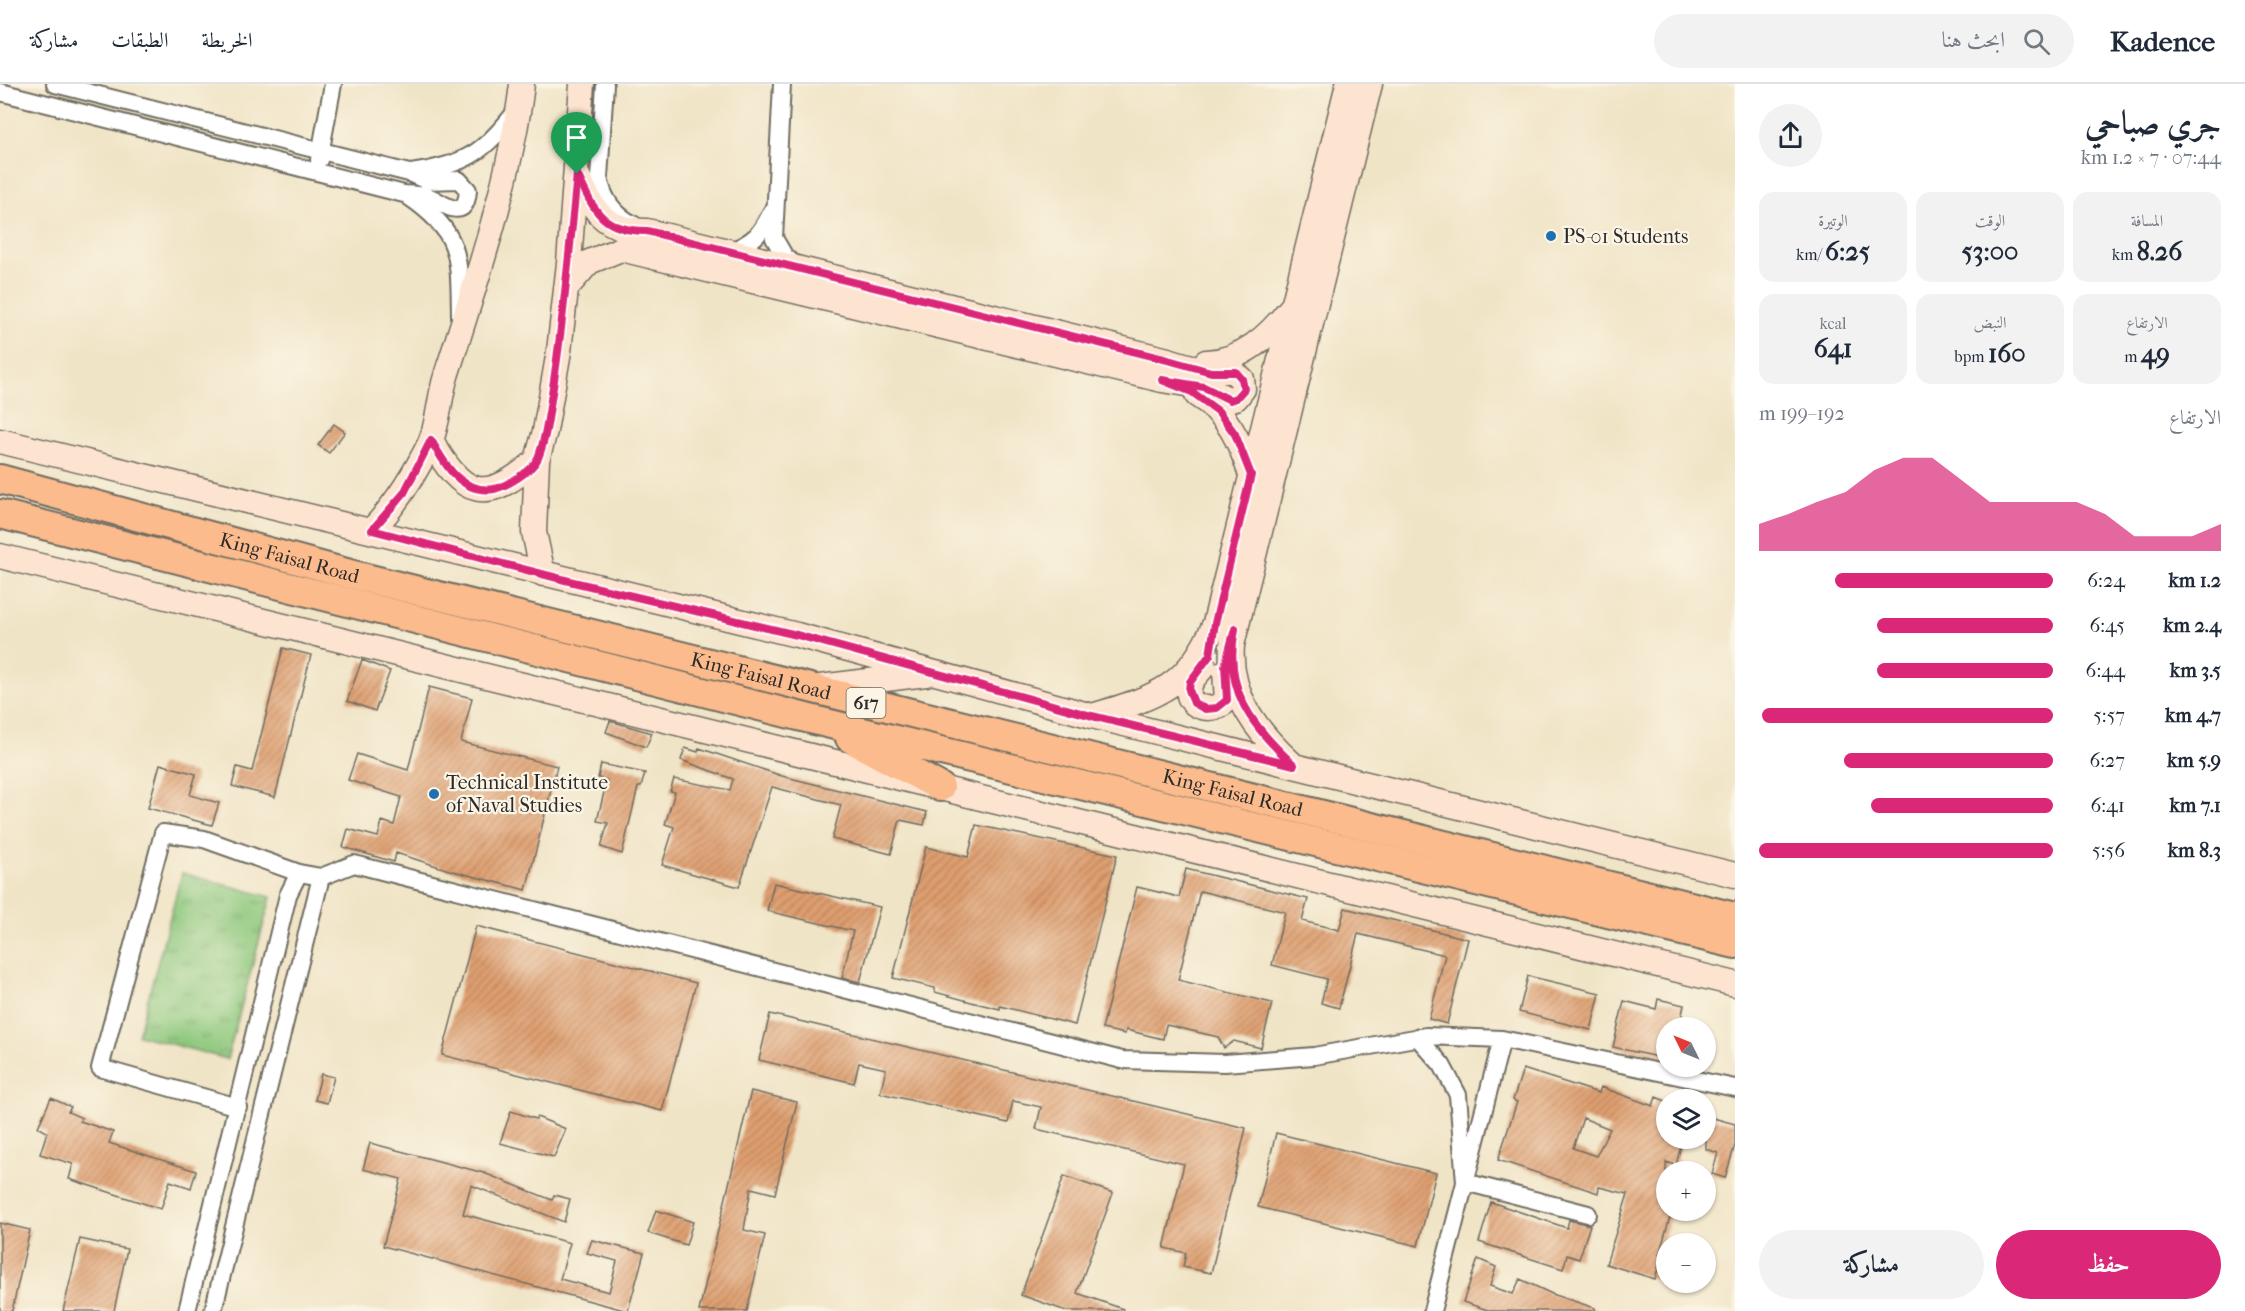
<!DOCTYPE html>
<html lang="ar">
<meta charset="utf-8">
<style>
:root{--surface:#fff;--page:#f2f2f3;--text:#1f2937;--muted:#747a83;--line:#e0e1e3;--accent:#db2777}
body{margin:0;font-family:"IM FELL French Canon",Amiri,serif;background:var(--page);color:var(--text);direction:rtl;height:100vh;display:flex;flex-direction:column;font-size:22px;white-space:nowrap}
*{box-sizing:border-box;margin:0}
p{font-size:20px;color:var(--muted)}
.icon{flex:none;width:33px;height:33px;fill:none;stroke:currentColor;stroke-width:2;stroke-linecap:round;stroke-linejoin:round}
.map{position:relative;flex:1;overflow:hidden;direction:ltr}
.panel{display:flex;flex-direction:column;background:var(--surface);width:510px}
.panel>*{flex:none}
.needle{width:39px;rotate:313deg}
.controls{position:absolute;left:1656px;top:933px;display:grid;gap:12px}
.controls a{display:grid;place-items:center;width:60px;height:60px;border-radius:50%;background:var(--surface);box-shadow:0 2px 4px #0004;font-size:30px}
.pin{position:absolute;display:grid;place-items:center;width:51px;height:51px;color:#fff;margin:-62px -26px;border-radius:50% 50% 50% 0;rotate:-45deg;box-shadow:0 0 6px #0007}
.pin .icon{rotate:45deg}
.round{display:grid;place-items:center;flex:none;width:63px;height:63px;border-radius:32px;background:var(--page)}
.headline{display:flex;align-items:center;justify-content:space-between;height:102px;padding:0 24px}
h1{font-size:33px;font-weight:800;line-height:45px}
.figures{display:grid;grid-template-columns:repeat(3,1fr);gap:9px;height:102px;padding:6px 24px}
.figures div{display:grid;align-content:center;border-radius:15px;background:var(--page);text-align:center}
.figures b{font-size:26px;font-weight:800}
.figures small{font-size:16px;font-weight:400}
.figures p{font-size:16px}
.chart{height:168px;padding:12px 24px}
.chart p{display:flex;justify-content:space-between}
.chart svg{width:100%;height:108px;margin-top:6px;fill:var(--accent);opacity:.7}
.action{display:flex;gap:12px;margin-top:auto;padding:12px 24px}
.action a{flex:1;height:69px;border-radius:36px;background:var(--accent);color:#fff;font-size:24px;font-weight:800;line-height:69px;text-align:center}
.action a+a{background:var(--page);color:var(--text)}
ul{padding:0 24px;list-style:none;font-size:20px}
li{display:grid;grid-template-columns:96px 72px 1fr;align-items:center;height:45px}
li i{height:15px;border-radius:8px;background:var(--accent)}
header{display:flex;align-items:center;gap:36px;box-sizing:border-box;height:84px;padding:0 30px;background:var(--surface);border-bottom:2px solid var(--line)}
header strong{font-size:28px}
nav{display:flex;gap:33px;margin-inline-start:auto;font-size:21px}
.search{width:420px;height:54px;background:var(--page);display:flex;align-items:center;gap:15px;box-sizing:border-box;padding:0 21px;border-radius:33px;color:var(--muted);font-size:22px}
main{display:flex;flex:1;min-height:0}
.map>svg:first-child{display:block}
</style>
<header>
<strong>Kadence</strong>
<div class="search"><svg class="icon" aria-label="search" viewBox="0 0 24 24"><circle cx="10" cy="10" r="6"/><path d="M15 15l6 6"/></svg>ابحث هنا</div>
<nav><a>الخريطة</a><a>الطبقات</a><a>مشاركة</a></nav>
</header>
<main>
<section class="panel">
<div class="headline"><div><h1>جري صباحي</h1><p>07:44 · 7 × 1.2 km</p></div><a class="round"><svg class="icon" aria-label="share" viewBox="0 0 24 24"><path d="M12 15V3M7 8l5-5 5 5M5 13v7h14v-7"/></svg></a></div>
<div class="figures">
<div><p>المسافة</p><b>8.26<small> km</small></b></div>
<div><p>الوقت</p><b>53:00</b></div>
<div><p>الوتيرة</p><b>6:25<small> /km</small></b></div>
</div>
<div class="figures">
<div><p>الارتفاع</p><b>49<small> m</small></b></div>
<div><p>النبض</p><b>160<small> bpm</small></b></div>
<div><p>kcal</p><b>641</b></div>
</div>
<div class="chart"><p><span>الارتفاع</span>192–199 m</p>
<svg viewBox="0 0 160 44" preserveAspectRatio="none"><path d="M0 44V33L10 29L20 24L30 20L40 11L50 6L60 6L70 15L80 24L90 24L100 24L110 24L120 29L130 38L140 38L150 38L160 33V44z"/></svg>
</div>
<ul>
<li><b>1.2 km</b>6:24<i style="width:74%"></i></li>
<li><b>2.4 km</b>6:45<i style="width:60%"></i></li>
<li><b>3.5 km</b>6:44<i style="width:60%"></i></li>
<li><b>4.7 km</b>5:57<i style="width:99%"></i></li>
<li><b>5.9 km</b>6:27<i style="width:71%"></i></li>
<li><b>7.1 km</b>6:41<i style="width:62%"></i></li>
<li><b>8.3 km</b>5:56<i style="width:100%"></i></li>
</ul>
<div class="action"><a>حفظ</a><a>مشاركة</a></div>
</section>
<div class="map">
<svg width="1735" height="1227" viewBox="0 0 1735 1227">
<defs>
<pattern id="park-tufts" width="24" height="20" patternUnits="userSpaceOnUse" patternTransform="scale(1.5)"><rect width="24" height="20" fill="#8cc77b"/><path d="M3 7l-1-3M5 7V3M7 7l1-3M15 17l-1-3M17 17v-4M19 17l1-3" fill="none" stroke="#73a265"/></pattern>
<pattern id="building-hatch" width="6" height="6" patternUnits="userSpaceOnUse" patternTransform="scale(1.5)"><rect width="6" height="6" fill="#df9f70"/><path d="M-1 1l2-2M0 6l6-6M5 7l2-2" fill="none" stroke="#b5825c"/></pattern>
</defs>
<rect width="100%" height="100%" fill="#fcf5e5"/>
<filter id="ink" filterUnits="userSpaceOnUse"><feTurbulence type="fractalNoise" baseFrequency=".0167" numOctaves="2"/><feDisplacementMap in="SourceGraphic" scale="12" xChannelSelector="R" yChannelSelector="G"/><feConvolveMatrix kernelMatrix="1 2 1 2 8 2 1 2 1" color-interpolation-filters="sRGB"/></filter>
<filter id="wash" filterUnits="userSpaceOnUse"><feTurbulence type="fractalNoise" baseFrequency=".008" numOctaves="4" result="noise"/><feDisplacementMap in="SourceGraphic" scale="24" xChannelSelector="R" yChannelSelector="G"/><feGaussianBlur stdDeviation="1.35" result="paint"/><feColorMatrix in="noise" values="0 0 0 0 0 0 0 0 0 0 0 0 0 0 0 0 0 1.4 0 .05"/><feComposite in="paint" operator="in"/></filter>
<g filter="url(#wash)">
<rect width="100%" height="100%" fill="#f0e4c6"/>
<!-- park -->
<path fill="url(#park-tufts)" stroke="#5c7953" stroke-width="1.5" d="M182 789 271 813 227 975 138 951Z"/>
<g id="blocks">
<!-- building -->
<path fill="url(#building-hatch)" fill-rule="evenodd" d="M334 340 345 348 329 369 318 361Z
M283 564 311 571 275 713 232 702 237 683 252 687Z
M362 576 390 587 375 627 347 617Z
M429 603 472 614 461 658 557 682 526 806 449 786 396 769 394 778 343 763 348 745 378 753 382 737 394 741 401 713 348 696 357 670 408 686Z
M610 637 652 649 646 663 606 648Z
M685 664 698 668 699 664 782 692 927 728 924 741 900 736 891 770 832 755 841 721 772 703 739 803 662 781 674 743 665 740 675 708 670 707 674 695 730 706 733 695 681 676Z
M160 680 196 690 190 711 219 719 212 741 148 724Z
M601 680 645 689 641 703H638L622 770 601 763 608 739 597 737 607 696 598 694Z
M976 741 1117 771 1075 941 1000 922V925L975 919 935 908V904L893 894 926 763 968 773Z
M1186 785 1308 815 1302 837 1339 846 1345 824 1468 855 1447 940 1429 935 1445 871 1358 850 1339 924 1321 919 1327 895 1272 881 1285 828 1200 807 1178 896 1272 919 1261 964 1234 957 1224 964 1218 953 1166 941 1163 955 1126 946 1125 950 1102 945 1137 803 1179 813Z
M774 799 880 823 860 898 842 894 853 847 767 827Z
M476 842 696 899 662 1027 442 971Z
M1528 892 1600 909 1591 946 1519 928Z
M1658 915 1684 921 1679 944H1666V975L1613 963 1624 917 1656 925Z
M770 930 1246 1044 1211 1189 1183 1183 1186 1169 1164 1164 1184 1080 1036 1045 1041 1023 1013 1017 1008 1039 880 1009 886 985 859 979 854 999 759 976Z
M1523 985 1599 1009 1601 1003 1653 1022 1656 1013 1666 1017V1054H1683L1676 1081 1666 1078V1126H1672L1659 1171H1662L1655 1195 1606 1180 1628 1110 1599 1103 1598 1109 1498 1076 1517 1018 1513 1016ZM1583 1034 1610 1045 1596 1072 1573 1064Z
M321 990 334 993 327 1019 315 1016Z
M751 1007 797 1018 775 1110 751 1104 744 1146 765 1151 747 1227H699Z
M51 1014 71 1023 68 1028 82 1034 80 1037 113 1048 109 1059 196 1087 191 1104 170 1097 161 1125 69 1095 73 1080 40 1070 47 1048 38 1043Z
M511 1027 536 1035 537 1033 566 1045 554 1073 500 1059Z
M1706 1032 1735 1040V1061L1725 1094 1712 1090 1718 1069 1706 1065Z
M1276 1049 1436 1089 1418 1162 1258 1123Z
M370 1059 484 1089 552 1116 554 1111 570 1115 564 1138 471 1101 463 1130 570 1159 560 1195 609 1208 617 1177 587 1169 592 1156 644 1169 628 1227 383 1162 401 1095 363 1085Z
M1064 1092 1113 1109 1077 1209 1123 1225 1122 1227H1066L1021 1211Z
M1491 1118 1567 1144 1569 1136 1590 1141 1579 1175 1567 1171 1563 1185 1479 1158Z
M656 1126 693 1138 686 1161 648 1149Z
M0 1139 30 1146 12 1227H0Z
M80 1155 127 1165 114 1227H63Z
M1478 1175 1496 1183 1490 1202 1513 1210 1520 1195 1552 1210 1595 1224V1227H1491L1463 1218Z"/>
</g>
</g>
<g filter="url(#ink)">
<use href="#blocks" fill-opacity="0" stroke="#706c61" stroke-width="1.5"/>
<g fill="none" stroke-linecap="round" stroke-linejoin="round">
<defs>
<path id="minor" d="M605 0 599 94C603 114 614 131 633 140
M782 0 774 154 785 173 797 182
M0 8 404 110C413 111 426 110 434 115 448 123 466 136 468 106L459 96 427 97 409 89 55 0
M319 76 333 0
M411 89C464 81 483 70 516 27
M409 113C462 149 459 173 460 232
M729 168C755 157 760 151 772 127
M321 793 354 780 1122 976 1225 979 1314 972 1426 952 1502 955 1735 1004
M1417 953 1442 981 1458 1011 1465 1098 1588 1130
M238 1023 100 984 163 749 204 755 299 789
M187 1227 288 811 299 789 321 793 213 1227
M1432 1227 1502 955"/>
<path id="secondary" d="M566 204 589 178 621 165 1162 296 1204 303 1230 316 1236 314 1243 305 1242 295 1232 287C1208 288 1190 283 1168 276L647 147C602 146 594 127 577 90
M1206 278C1242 277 1269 252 1290 225
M1197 311C1228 329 1240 358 1251 391
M431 356C463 414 486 421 537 376
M0 357 797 551 1092 632 1735 791
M372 446C397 419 414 392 430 359 439 338 439 314 446 292 475 201 511 95 522 0
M0 472 1735 900
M543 490 534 448 537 376 545 347 559 267 569 179 582 0
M1204 582C1199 588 1192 594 1190 601 1182 624 1214 631 1227 616L1225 588
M820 603 926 590
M1092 632C1155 613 1188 605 1215 539L1348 0
M1292 680C1257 648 1228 611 1232 561L1370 0"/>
<g id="trunk">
<path id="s1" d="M0 395 350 490 1735 833"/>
<path d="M0 430 822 638 1735 860"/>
<path d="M850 654 940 703"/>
</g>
</defs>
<!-- minor casing -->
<use href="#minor" stroke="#706c61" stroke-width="20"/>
<!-- secondary casing -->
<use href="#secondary" stroke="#706c61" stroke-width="27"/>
<!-- trunk casing -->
<use href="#trunk" stroke="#706c61" stroke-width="32"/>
<!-- minor -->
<use href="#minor" stroke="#fff" stroke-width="16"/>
<!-- secondary -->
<use href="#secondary" stroke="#fde4d1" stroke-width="24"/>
<!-- trunk -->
<use href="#trunk" stroke="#fbbb8c" stroke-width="28"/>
</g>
</g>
<g fill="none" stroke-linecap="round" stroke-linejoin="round" filter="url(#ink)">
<defs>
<path id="route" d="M577 90C594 127 602 147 647 147L1168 276 1211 288H1236L1242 295 1244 305 1236 314 1230 316 1204 303 1162 296 1192 308 1218 327 1235 350 1251 391 1215 539 1210 571 1190 598 1189 606 1194 619 1205 625 1217 624 1227 616 1225 582 1235 545C1223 605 1251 642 1294 681L1092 632 797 551 569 497 372 446 404 409 431 356C445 381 461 410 494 405 507 402 532 387 538 374 547 352 549 326 553 303 564 232 570 161 577 90Z"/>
</defs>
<!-- route casing -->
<use href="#route" stroke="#fff" stroke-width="12"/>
<!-- route -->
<use href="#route" stroke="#db2777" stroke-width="8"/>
</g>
<!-- markers -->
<g fill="#1f6fb2" stroke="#fcf5e5" stroke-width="2">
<circle cx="1551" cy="152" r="6"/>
<circle cx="434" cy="710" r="6"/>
</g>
<g text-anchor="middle" stroke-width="4.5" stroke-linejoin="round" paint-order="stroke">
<!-- shield labels -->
<rect fill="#fcf5e5" stroke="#6a6863" stroke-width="1.5" x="846.5" y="604" width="39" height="30" rx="4.5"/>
<g font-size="18" font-weight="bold" fill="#2b2b2b">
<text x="866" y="625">617</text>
</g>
<!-- poi labels -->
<g font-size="20" fill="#2b2b2b" stroke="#fcf5e5" text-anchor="start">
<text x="1563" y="159">PS-01 Students</text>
<text x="446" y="705">Technical Institute<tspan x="446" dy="23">of Naval Studies</tspan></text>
</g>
<!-- street labels -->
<g font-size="20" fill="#2b2b2b" stroke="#fcf5e5">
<text dy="7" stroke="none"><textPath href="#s1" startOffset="300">King Faisal Road</textPath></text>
<text dy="7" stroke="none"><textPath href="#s1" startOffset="786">King Faisal Road</textPath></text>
<text dy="7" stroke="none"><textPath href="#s1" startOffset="1272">King Faisal Road</textPath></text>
</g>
</g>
</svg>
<div class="controls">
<a><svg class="needle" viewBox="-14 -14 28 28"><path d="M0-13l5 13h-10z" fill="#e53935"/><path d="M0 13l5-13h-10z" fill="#747a83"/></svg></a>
<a><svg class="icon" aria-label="layers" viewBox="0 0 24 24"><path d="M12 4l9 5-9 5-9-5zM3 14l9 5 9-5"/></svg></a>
<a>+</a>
<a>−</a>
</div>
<div class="pin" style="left:577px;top:90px;background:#1e9e55"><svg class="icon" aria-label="arrive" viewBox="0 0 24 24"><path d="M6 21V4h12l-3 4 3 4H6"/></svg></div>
</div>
</main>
